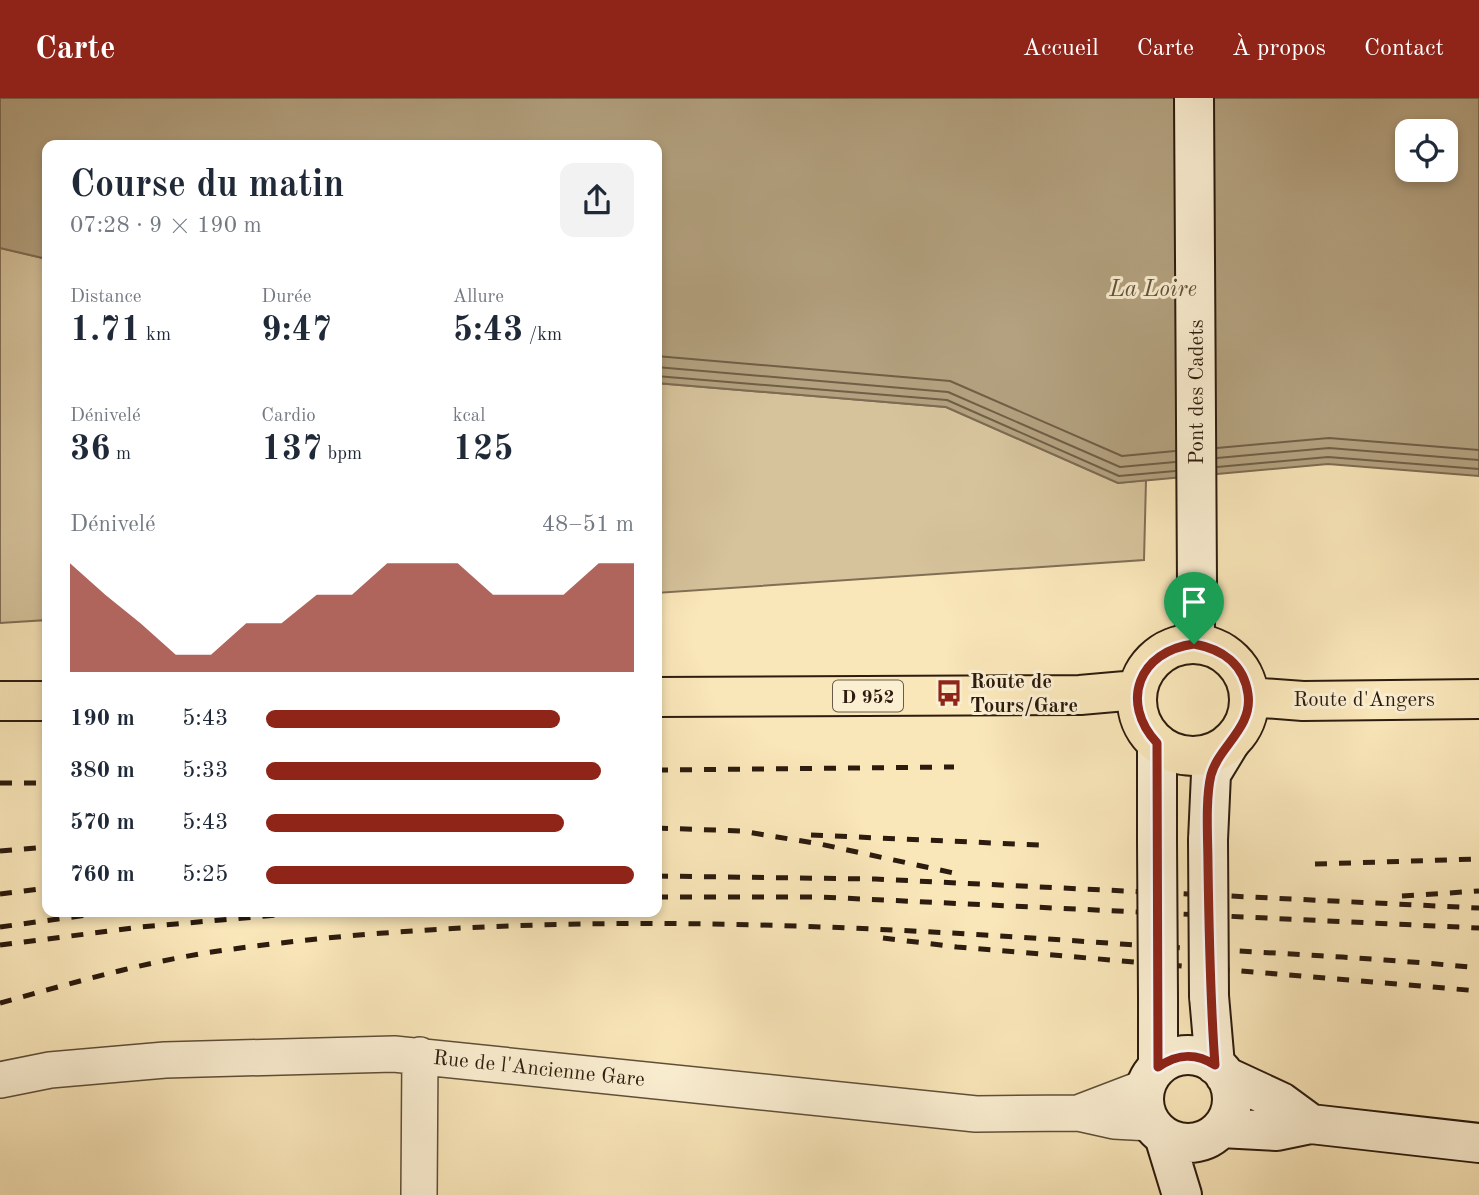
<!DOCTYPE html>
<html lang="fr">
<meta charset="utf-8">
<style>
:root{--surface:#fff;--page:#f2f2f3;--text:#1f2937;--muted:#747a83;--accent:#8f2418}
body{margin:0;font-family:"Old Standard TT",serif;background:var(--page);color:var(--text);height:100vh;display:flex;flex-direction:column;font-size:26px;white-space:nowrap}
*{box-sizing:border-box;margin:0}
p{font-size:23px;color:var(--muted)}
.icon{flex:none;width:38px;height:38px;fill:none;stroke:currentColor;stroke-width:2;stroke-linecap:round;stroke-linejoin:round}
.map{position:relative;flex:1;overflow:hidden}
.panel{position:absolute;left:42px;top:42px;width:620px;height:777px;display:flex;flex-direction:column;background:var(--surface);border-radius:14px;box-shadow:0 4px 10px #0003}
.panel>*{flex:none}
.fabs{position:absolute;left:1395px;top:21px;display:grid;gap:14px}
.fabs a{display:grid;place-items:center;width:63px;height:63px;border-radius:14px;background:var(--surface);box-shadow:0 4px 10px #0003;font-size:35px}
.pin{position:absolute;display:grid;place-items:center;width:60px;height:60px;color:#fff;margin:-72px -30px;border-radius:50% 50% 50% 0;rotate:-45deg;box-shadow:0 0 7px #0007}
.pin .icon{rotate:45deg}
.round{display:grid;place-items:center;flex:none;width:74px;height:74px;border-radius:14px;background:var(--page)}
.summary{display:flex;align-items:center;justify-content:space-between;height:119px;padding:0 28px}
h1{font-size:38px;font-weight:600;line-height:52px}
.metrics{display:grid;grid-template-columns:repeat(3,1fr);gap:10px;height:119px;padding:7px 28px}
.metrics div{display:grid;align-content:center}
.metrics b{font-size:35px;font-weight:600}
.metrics small{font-size:19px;font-weight:400}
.metrics p{font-size:19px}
.chart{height:196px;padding:14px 28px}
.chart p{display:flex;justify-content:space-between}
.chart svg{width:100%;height:126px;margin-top:7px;fill:var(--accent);opacity:.7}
ul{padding:0 28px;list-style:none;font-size:23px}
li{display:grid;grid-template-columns:112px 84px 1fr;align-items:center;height:52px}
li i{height:18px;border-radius:9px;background:var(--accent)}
header{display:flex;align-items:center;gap:42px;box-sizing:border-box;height:98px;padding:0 35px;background:var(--accent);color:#fff}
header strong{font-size:33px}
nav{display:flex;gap:38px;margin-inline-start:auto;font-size:24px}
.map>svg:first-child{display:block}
</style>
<header>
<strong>Carte</strong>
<nav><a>Accueil</a><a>Carte</a><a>À propos</a><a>Contact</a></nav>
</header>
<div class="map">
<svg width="1479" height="1097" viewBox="0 0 1479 1097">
<rect width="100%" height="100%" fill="#f9e6b9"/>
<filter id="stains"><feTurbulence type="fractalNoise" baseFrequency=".00286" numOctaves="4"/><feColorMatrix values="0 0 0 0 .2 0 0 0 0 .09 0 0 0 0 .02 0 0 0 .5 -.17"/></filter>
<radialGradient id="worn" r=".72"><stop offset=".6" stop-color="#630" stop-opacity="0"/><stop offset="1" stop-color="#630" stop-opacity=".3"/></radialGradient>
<!-- green -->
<path fill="#d6c39c" stroke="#816f55" stroke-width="2" d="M0 150 47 161V522L0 525Z
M656 285 946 309 1118 385 1146 382 1144 462 656 495Z"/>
<!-- water -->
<path fill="#b3a17f" stroke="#7d6b52" stroke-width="2" fill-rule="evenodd" d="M0 0H1479V378L1328 366 1118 385 946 309 656 285V47H47V161L0 150ZM1407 33H1446V72H1407Z"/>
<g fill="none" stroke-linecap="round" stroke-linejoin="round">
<!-- shore -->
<path stroke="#705e46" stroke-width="2" d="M656 258 950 283 1122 358 1175 353
M656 269 948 294 1120 369 1175 364
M656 278 947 302 1119 378 1175 373
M1217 350 1329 340 1479 352
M1217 360 1329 350 1479 362
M1217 369 1328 359 1479 371"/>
<defs>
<path id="street" d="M0 982 50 972 165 962 394 956 976 1016 1078 1015 1114 1023 1151 1025
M1078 1015 1146 989
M419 1097 420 957"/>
<path id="secondary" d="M1194 0 1197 485 1194 546
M1157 645V742
M1208 742 1211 676 1231 643
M1209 898 1215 967
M1158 900V969
M1144 1001a44 44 0 1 1 88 0a44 44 0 1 1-88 0Z
M1225 978 1281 1004 1311 1026
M1221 1030 1277 1033 1311 1026 1479 1045
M1164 1038 1182 1097"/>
<path id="primary" d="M1137 602a56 56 0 1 1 112 0a56 56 0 1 1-112 0Z
M656 599 1080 597 1137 592
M1249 599 1303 603 1479 601
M0 603H47"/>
</defs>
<!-- street casing -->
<use href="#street" stroke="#5f4e39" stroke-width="38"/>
<!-- secondary casing -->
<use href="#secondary" stroke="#2c1b0e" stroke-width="42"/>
<!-- primary casing -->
<use href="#primary" stroke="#2c1b0e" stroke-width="42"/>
<!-- street -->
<use href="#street" stroke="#fbefd2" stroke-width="35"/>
<!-- secondary -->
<use href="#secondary" stroke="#fbefd2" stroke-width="38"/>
<!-- primary -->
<use href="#primary" stroke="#f9e6b9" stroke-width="38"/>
<!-- rail -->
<path stroke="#2c1b0e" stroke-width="5" stroke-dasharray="12 12" stroke-linecap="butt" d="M656 672 954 669
M0 685H47
M656 730 741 733 820 746 963 777
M811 737 1039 747
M0 753 47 749
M1315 766 1479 761
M656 778 875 781 1479 810
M0 796 47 790
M1402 798 1479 793
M656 799H819L1479 830
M0 829 109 814
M883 840 957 849 1479 893
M0 847 141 829 312 814
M0 905C76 884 154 861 233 851 527 811 826 825 1121 846 1240 854 1360 858 1479 870"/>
<defs>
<path id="secondary-bridge" d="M1157 742 1158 900
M1208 742 1209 898"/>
</defs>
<!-- secondary-bridge casing -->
<use href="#secondary-bridge" stroke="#2c1b0e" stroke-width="42" stroke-linecap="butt"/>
<!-- secondary-bridge -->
<use href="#secondary-bridge" stroke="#fbefd2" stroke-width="38"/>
</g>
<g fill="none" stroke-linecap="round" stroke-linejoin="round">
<defs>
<path id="route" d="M1194 546C1222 551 1244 566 1248 596 1253 630 1219 648 1211 677 1205 702 1208 742 1208 768 1209 835 1210 900 1215 967 1195 954 1177 956 1158 969L1157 645C1119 604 1139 553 1194 546Z"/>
</defs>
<!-- route casing -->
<use href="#route" stroke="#fff" stroke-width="14"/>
<!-- route -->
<use href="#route" stroke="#8f2418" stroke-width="9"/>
</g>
<!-- icons -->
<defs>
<symbol id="bus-bare" viewBox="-9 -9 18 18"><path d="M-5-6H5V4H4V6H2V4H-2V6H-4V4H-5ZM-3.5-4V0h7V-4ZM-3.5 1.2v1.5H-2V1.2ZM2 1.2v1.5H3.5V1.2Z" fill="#8f2418" stroke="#fbefd2" stroke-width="2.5" paint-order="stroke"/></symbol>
</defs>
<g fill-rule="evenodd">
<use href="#bus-bare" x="930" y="576" width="38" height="38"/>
</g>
<g text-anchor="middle" stroke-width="6" stroke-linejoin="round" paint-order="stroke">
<!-- shield labels -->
<rect fill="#fbefd2" stroke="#6a5b49" stroke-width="2" x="833" y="582.5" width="70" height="31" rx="5"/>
<g font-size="19" font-weight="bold" fill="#2c1b0e">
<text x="868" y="605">D 952</text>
</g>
<!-- street labels -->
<g font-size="21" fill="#2c1b0e" stroke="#fbefd2">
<text transform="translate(1196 294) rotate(-90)" y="7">Pont des Cadets</text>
<text x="1364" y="608">Route d'Angers</text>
<text transform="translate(539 970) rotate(6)" y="7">Rue de l'Ancienne Gare</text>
</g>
<!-- poi labels -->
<g font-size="21" font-weight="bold" fill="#2c1b0e" stroke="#fbefd2" text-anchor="start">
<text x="970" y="590">Route de<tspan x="970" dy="24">Tours/Gare</tspan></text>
</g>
<!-- water labels -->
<g font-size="23" font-style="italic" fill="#62513b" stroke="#fbefd2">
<text x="1153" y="198">La Loire</text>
</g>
</g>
<rect width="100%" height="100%" filter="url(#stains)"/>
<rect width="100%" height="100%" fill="url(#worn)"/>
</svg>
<div class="fabs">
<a><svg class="icon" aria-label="locate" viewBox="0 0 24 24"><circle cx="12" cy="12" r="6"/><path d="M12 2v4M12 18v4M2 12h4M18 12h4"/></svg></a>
</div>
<div class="pin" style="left:1194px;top:546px;background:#1e9e55"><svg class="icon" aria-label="arrive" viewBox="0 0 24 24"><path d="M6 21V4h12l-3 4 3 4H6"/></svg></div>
<section class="panel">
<div class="summary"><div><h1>Course du matin</h1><p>07:28 · 9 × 190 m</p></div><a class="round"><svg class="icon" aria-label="share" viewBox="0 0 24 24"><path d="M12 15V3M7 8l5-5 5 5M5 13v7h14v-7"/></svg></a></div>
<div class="metrics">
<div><p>Distance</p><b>1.71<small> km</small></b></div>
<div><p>Durée</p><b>9:47</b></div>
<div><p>Allure</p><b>5:43<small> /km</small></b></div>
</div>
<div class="metrics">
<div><p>Dénivelé</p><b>36<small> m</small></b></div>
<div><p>Cardio</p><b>137<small> bpm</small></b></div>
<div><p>kcal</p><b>125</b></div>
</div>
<div class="chart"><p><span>Dénivelé</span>48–51 m</p>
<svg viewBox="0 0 160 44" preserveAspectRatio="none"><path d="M0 44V6L10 17L20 27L30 38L40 38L50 27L60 27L70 17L80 17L90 6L100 6L110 6L120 17L130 17L140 17L150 6L160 6V44z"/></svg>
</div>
<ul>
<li><b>190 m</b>5:43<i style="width:80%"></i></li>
<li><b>380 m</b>5:33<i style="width:91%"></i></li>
<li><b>570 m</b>5:43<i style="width:81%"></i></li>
<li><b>760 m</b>5:25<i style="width:100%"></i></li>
</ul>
</section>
</div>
